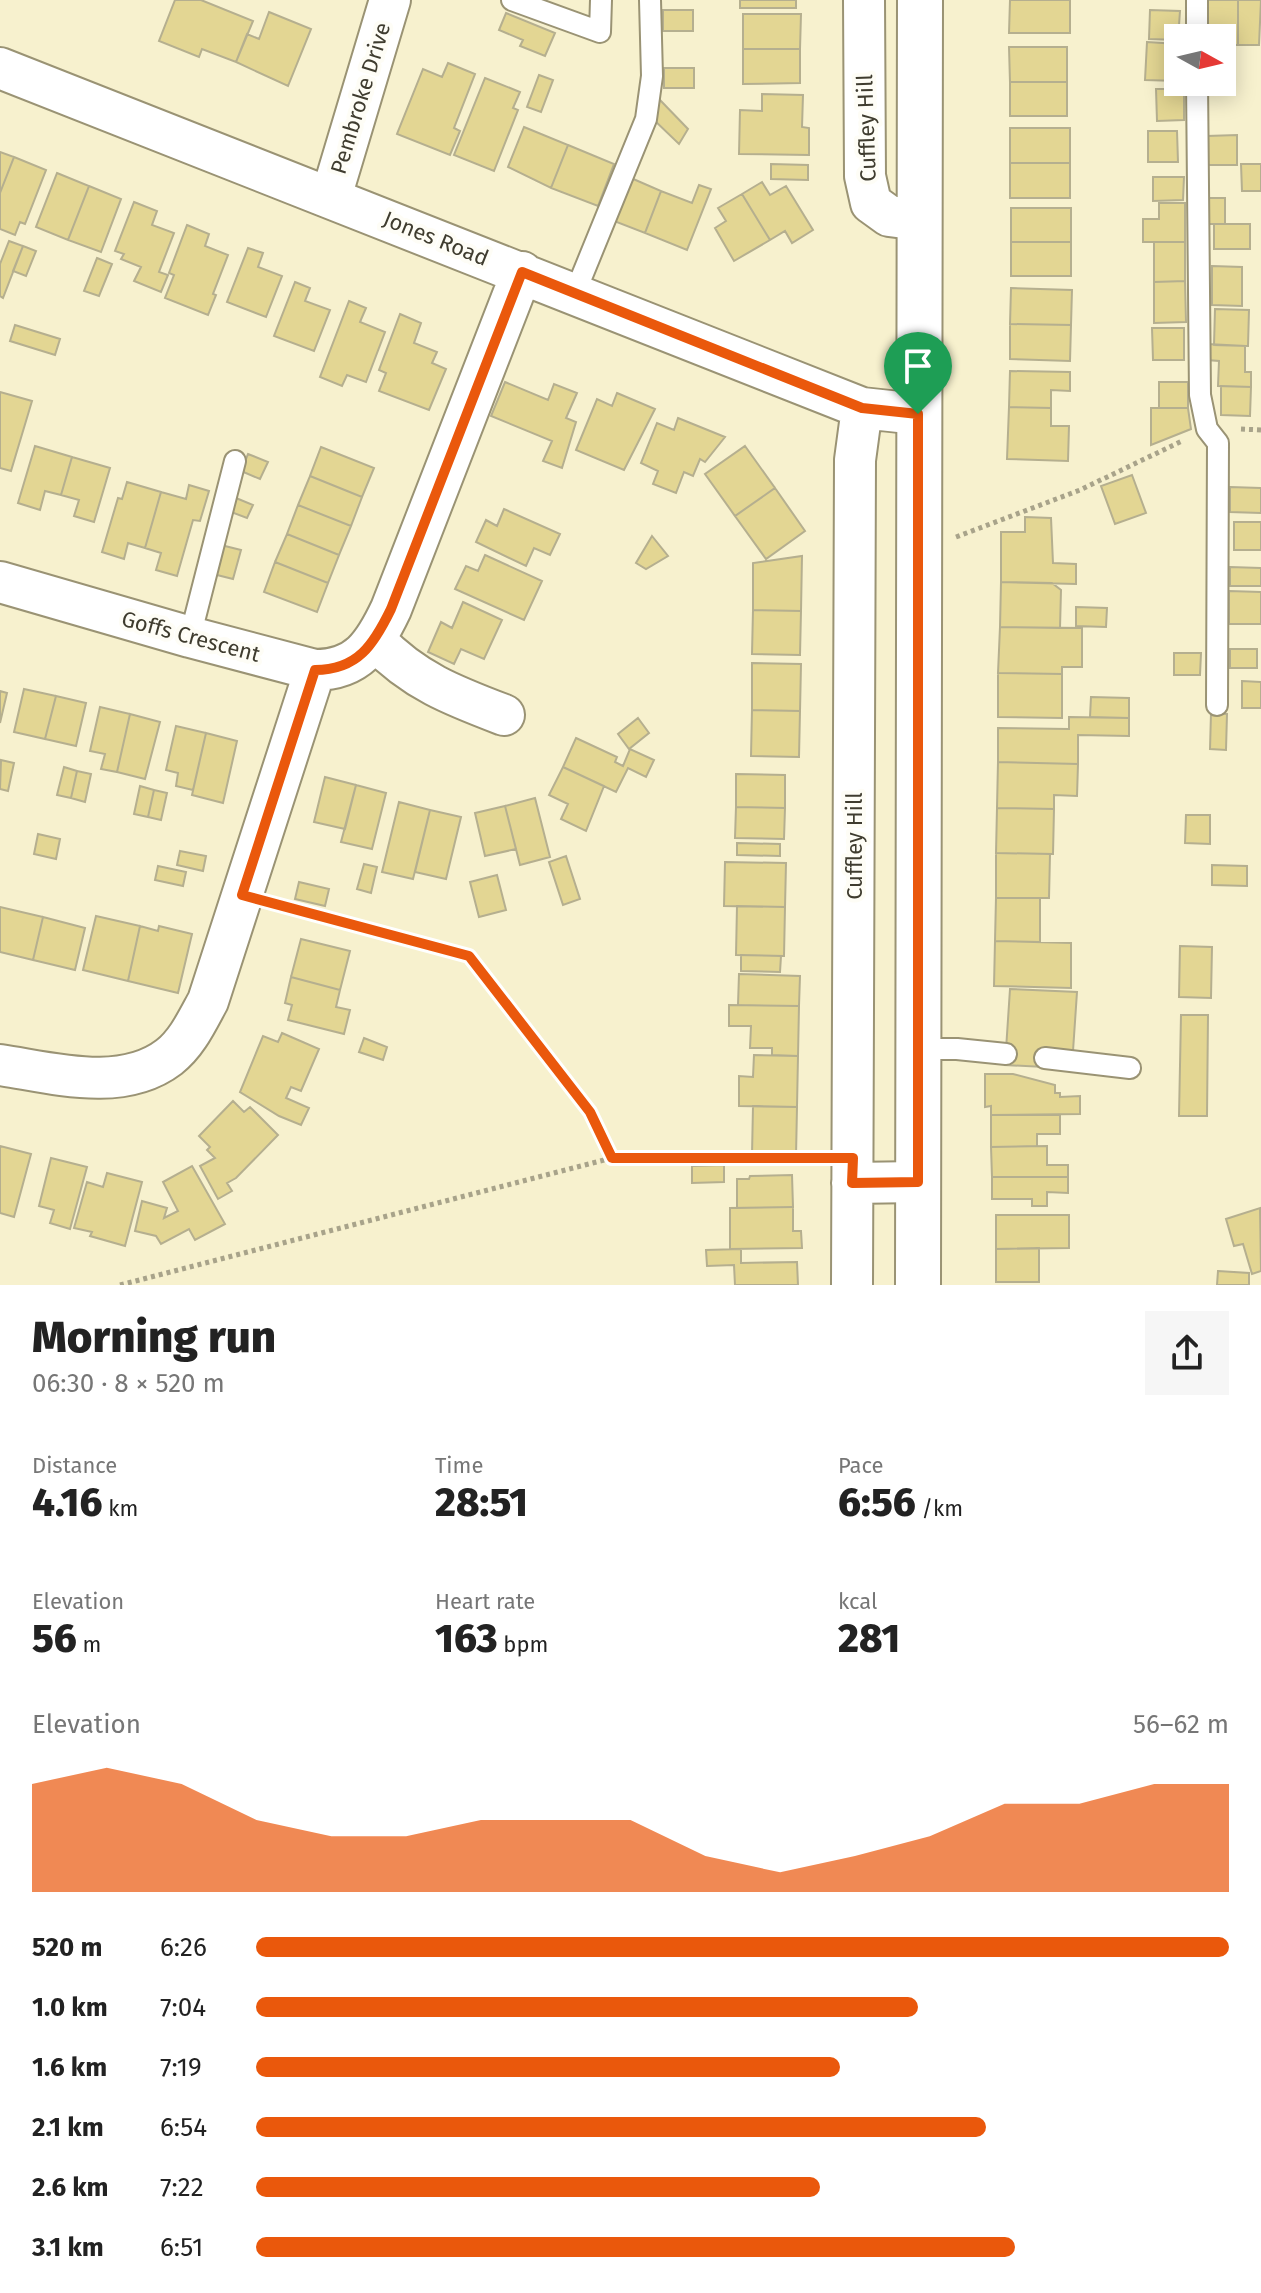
<!DOCTYPE html>
<meta charset="utf-8">
<style>
:root{--surface:#fff;--page:#f6f6f6;--text:#222;--muted:#767676;--accent:#ea580c}
body{margin:0;font-family:"Fira Sans",sans-serif;background:var(--page);color:var(--text);height:100vh;display:flex;flex-direction:column;font-size:30px;white-space:nowrap}
*{box-sizing:border-box;margin:0}
p{font-size:26px;color:var(--muted)}
.icon{flex:none;width:44px;height:44px;fill:none;stroke:currentColor;stroke-width:2;stroke-linecap:round;stroke-linejoin:round}
.map{position:relative;height:1285px;overflow:hidden}
.panel{display:flex;flex-direction:column;background:var(--surface);flex:1}
.panel>*{flex:none}
.needle{width:52px;rotate:98deg}
.controls{position:absolute;left:1164px;top:24px;display:grid;gap:16px}
.controls a{display:grid;place-items:center;width:72px;height:72px;border-radius:0px;background:var(--surface);box-shadow:0 4px 20px #0003;font-size:40px}
.pin{position:absolute;display:grid;place-items:center;width:68px;height:68px;color:#fff;margin:-82px -34px;border-radius:50% 50% 50% 0;rotate:-45deg;box-shadow:0 0 8px #0007}
.pin .icon{rotate:45deg}
.round{display:grid;place-items:center;flex:none;width:84px;height:84px;border-radius:0px;background:var(--page)}
.overview{display:flex;align-items:center;justify-content:space-between;height:136px;padding:0 32px}
h1{font-size:44px;font-weight:800;line-height:60px}
.figures{display:grid;grid-template-columns:repeat(3,1fr);gap:12px;height:136px;padding:8px 32px}
.figures div{display:grid;align-content:center}
.figures b{font-size:40px;font-weight:800}
.figures small{font-size:22px;font-weight:400}
.figures p{font-size:22px}
.chart{height:224px;padding:16px 32px}
.chart p{display:flex;justify-content:space-between}
.chart svg{width:100%;height:144px;margin-top:8px;fill:var(--accent);opacity:.7}
ul{padding:0 32px;list-style:none;font-size:26px}
li{display:grid;grid-template-columns:128px 96px 1fr;align-items:center;height:60px}
li i{height:20px;border-radius:10px;background:var(--accent)}
.map>svg:first-child{display:block}
</style>
<div class="map">
<svg width="1261" height="1285" viewBox="0 0 1261 1285">
<rect width="100%" height="100%" fill="#f7f1ce"/>
<!-- building -->
<path fill="#e3d693" stroke="#b5af8f" stroke-width="2" d="M175 0H201L253 21 236 62 202 49 199 57 159 41Z
M740 0H796V8H740Z
M1010 0H1070V33H1009Z
M1205 0H1238V45H1222V55V38H1204Z
M1238 0H1261L1259 45H1238Z
M663 10H693V31H663Z
M1150 10 1180 11 1178 40 1149 39Z
M269 12 311 29 288 86 236 62 247 34 259 39Z
M506 13 555 33 545 56 520 46 523 40 499 30Z
M743 14H801L800 49H743Z
M1147 42 1178 44V81L1145 80Z
M1009 47H1067V82H1010Z
M743 49H800V83L743 84Z
M448 63 475 74 454 128 460 131 450 155 397 134 423 69 442 77Z
M664 68H694V88H664Z
M539 75 553 80 541 112 527 107Z
M485 78 520 92 513 108 518 110 494 171 454 155Z
M1010 82H1067V116H1010Z
M1156 89H1184V120L1157 121Z
M762 94 803 95 802 127 809 128V155L739 154 740 110 762 111Z
M660 100 688 129 679 144 653 119Z
M524 127 568 145 551 188 508 167Z
M1010 128H1070V163H1010Z
M1148 131H1177L1178 162H1148Z
M1237 135V165H1207V136Z
M568 145 614 164 598 206 551 188Z
M0 152 14 157 0 193Z
M14 157 46 170 25 224 20 222 15 235 0 229V193Z
M1010 163H1070V198H1010Z
M771 164 808 165V180L771 179Z
M1241 164H1261V191H1242Z
M57 173 89 186 68 240 36 227Z
M1153 177H1184L1183 200 1153 201Z
M631 178 661 191 645 233 614 221Z
M762 182 770 195 786 186 813 230 792 243 785 231 770 240 742 194Z
M699 185 711 189 687 250 645 233 661 191 692 203Z
M89 186 121 199 101 252 68 240Z
M742 194 770 240 734 261 715 228 726 221 718 208Z
M1206 198H1225V224H1206Z
M134 202 157 211 152 225 174 233 159 272 168 275 161 292 134 281 141 267 121 259 124 254 115 251Z
M1159 203H1185V242H1143V219H1159Z
M1011 208H1071V242H1011Z
M1214 224H1250V249H1214Z
M187 225 209 234 205 246 228 255 213 294 216 295 208 315 165 298 174 275 169 273Z
M9 241 23 246 3 298 0 296V264Z
M1011 242H1071V276H1011Z
M1154 242H1185V281L1154 282Z
M23 246 36 251 26 276 13 271Z
M248 248 263 253 258 267 282 276 266 317 227 302Z
M97 258 112 264 99 296 84 291Z
M1212 266 1242 267V306L1212 305Z
M1185 281 1186 322 1154 323V282Z
M295 282 310 288 305 301 330 310 314 351 274 336Z
M1011 288 1072 290 1071 325 1010 324Z
M349 301 366 308 360 322 385 332 366 382 347 375 342 386 320 377Z
M1215 309 1249 310 1248 346 1214 345Z
M400 314 421 323 414 343 437 352 432 363 446 369 429 410 379 391 386 373 379 370Z
M1010 324 1071 325 1070 361 1010 359Z
M15 325 60 339 55 355 10 341Z
M1152 328H1184V360H1153Z
M1207 344 1245 346V372H1251V387L1218 386 1219 361 1207 360Z
M1010 371 1070 372V391L1051 390V408L1009 407Z
M505 382 548 400 554 384 577 393 566 418 576 422 562 468 543 461 552 441 491 416Z
M1159 382H1188V408H1159Z
M1221 386 1251 387 1250 416 1221 415Z
M0 392 32 401 11 471 0 468Z
M617 393 655 409 624 470 576 450 597 399 612 406Z
M1009 407 1051 408V426H1069L1068 461 1007 459Z
M1151 408H1188L1191 429 1151 445Z
M678 418 725 437 705 462 700 459 693 476 684 472 676 493 653 484 658 471 641 463 657 423 674 430Z
M35 446 72 457 61 495 45 491 40 510 18 503Z
M745 446 775 488 735 516 705 474Z
M321 447 374 468 362 497 310 476Z
M248 454 268 462 260 479 241 471Z
M72 457 110 468 94 522 74 516 79 500 61 495Z
M1132 475 1146 513 1115 524 1101 486Z
M310 476 362 497 351 526 298 505Z
M127 482 161 492 145 548 128 543 124 559 102 552 118 498 122 499Z
M189 485 209 491 200 521 193 520 177 576 156 570 161 553 145 548 161 492 186 499Z
M1230 487 1261 488V513L1230 512Z
M775 488 805 531 766 559 735 516Z
M236 498 253 505 247 518 231 512Z
M298 505 351 526 339 555 287 534Z
M504 509 560 534 550 555 534 548 526 566 476 542 486 520 497 526Z
M1025 517 1051 518 1053 563 1076 564V584L1001 582V532H1025Z
M1234 522H1261V550H1234Z
M287 534 339 555 328 583 275 562Z
M652 536 668 556 646 569 636 563Z
M221 545 241 550 233 579 213 574Z
M485 555 542 581 524 620 455 589 466 566 478 571Z
M802 556 801 611 753 610V563Z
M275 562 328 583 317 612 264 592Z
M1230 567 1261 568V586H1230Z
M1001 582 1052 583 1061 590 1060 628 1000 627Z
M1229 591 1261 592V624H1229Z
M463 602 502 620 484 659 461 649 454 664 428 652 441 622 452 628Z
M1076 607 1107 608 1106 627 1076 626Z
M753 610 801 611 800 655 752 654Z
M1000 627 1082 628V667H1062V674L998 673Z
M1230 649H1257V668H1230Z
M1174 653H1201L1200 675H1174Z
M752 663 801 664 800 711 752 710Z
M998 673 1062 674V718L998 717Z
M1242 681 1261 682V708H1242Z
M24 689 56 696 45 739 14 732Z
M0 691 7 693 0 723Z
M56 696 86 703 76 746 45 739Z
M1091 697 1129 698V718L1090 717Z
M100 707 130 714 117 772 101 769 105 754 90 751Z
M752 710 800 711 799 757 751 756Z
M1211 713 1227 714 1226 750 1210 749Z
M130 714 160 722 145 779 117 772Z
M1069 717 1129 718V736L1078 735V764L998 762V728L1069 729Z
M638 718 649 733 629 749 618 734Z
M176 726 206 733 193 790 176 786 178 773 166 770Z
M206 733 237 741 223 803 192 795Z
M576 738 617 757 615 762 623 766 630 749 654 760 646 777 628 768 616 792 563 767Z
M1 760 14 763 8 791 0 789Z
M998 762 1078 764 1077 796 1054 795V809L997 808Z
M64 767 77 771 71 798 57 795Z
M563 767 604 786 586 831 561 819 568 804 549 795Z
M77 771 91 774 85 802 71 798Z
M736 774 785 775V808L736 807Z
M325 777 356 785 345 829 314 822Z
M356 785 386 793 372 849 341 842Z
M140 786 154 790 148 817 134 814Z
M154 790 167 793 161 820 148 817Z
M535 798 550 857 520 865 505 806Z
M399 802 430 810 413 879 382 872Z
M505 806 516 849 485 856 475 813Z
M736 807 785 808 784 839 735 838Z
M997 808 1054 809 1053 854 996 853Z
M430 810 461 817 446 879 415 872Z
M1186 815H1210V844L1185 843Z
M38 834 60 839 56 859 34 854Z
M737 843 780 844V856L737 855Z
M180 851 206 856 203 871 177 865Z
M996 853 1050 854 1049 898H996Z
M566 856 580 899 563 905 549 862Z
M725 862 786 863 785 907 724 906Z
M364 864 377 867 371 893 357 889Z
M1212 865 1247 866V886L1212 885Z
M158 866 186 872 183 886 155 880Z
M497 875 506 910 479 917 470 882Z
M299 882 329 889 325 906 295 899Z
M996 898H1040V942L995 941Z
M737 906 785 907 784 956 736 955Z
M0 907 43 917 33 960 0 952Z
M96 916 140 926 128 981 83 970Z
M43 917 85 928 75 970 33 960Z
M140 926 158 931 159 926 192 934 178 993 128 981Z
M301 939 350 951 340 990 291 977Z
M995 941 1071 943V988L994 986Z
M1180 946 1212 947 1211 998 1179 997Z
M741 955 781 956 780 972 741 971Z
M739 974 800 976 799 1006 738 1005Z
M291 977 340 990 336 1007 350 1010 344 1034 288 1020 292 1005 285 1003Z
M1010 989 1077 992 1073 1051 1046 1049 1044 1067 1005 1065Z
M729 1005 799 1006 798 1056 772 1055V1048H750L751 1026H729Z
M1181 1015H1208L1207 1116H1179Z
M282 1033 319 1049 301 1091 291 1087 286 1098 309 1108 301 1125 279 1116 240 1092 263 1036 278 1042Z
M364 1038 387 1047 383 1060 359 1052Z
M754 1055 798 1056 797 1107 739 1106V1076L753 1077Z
M985 1074H1013L1055 1085V1093H1060V1097L1080 1096V1114L991 1115V1106L985 1107Z
M233 1101 244 1112 250 1107 278 1135 236 1178 227 1183 232 1191 218 1199 200 1166 215 1158 207 1150 210 1147 199 1136Z
M753 1106 797 1107 796 1156 752 1155Z
M991 1115H1060V1134H1037V1146L991 1147Z
M0 1146 31 1154 14 1217 0 1213Z
M1047 1146V1165H1068V1177H992L991 1147Z
M51 1158 87 1167 70 1229 50 1223 54 1210 39 1206Z
M724 1165V1182L692 1183V1166Z
M192 1166 225 1224 195 1240 189 1229 161 1244 156 1236 135 1231 142 1201 167 1208 164 1218 178 1211 163 1182Z
M107 1173 142 1182 125 1246 90 1236 92 1232 74 1228 87 1182 103 1187Z
M792 1175 793 1207 737 1208V1179H749L750 1176Z
M992 1177H1068V1193L1047 1192V1206H1032V1199H992Z
M793 1207V1231H801L802 1248 730 1249V1208Z
M1260 1208 1261 1271 1252 1274 1243 1244 1234 1246 1226 1219Z
M996 1215H1069V1248L996 1249Z
M1039 1248V1282H996V1249Z
M741 1249V1263L797 1262 798 1285H735L734 1265 707 1266 706 1250Z
M1218 1271 1249 1273V1285H1217Z"/>
<g fill="none" stroke-linecap="round" stroke-linejoin="round">
<defs>
<path id="lane" d="M512 0 600 32 601 0
M1197 38V0
M1197 82 1200 395 1207 429 1218 443 1217 705
M575 293 646 119 652 76 650 0
M190 637 235 461
M918 1049H957L1006 1054
M1045 1058 1130 1068"/>
<path id="street" d="M864 0 865 176 871 203 889 216 920 220
M0 68 862 408 918 414
M331 197 390 0
M0 582 190 637 315 670C358 670 374 645 391 609L522 272
M376 641C414 681 454 696 504 715
M0 1065C53 1073 122 1093 169 1057 187 1043 197 1021 208 1001L315 670
M852 1183 918 1182
M852 1285 855 460 862 408"/>
<path id="secondary" d="M918 1285 920 0"/>
</defs>
<!-- lane casing -->
<use href="#lane" stroke="#9a9374" stroke-width="24"/>
<!-- street casing -->
<use href="#street" stroke="#9a9374" stroke-width="44"/>
<!-- secondary casing -->
<use href="#secondary" stroke="#9a9374" stroke-width="48"/>
<!-- path -->
<path stroke="#a8a38a" stroke-width="5" stroke-dasharray="4 4" stroke-linecap="butt" d="M1241 429 1261 430
M956 537 1080 490 1182 441
M278 905 469 956 590 1112 611 1158
M120 1285 612 1158H816"/>
<!-- lane -->
<use href="#lane" stroke="#fff" stroke-width="20"/>
<!-- street -->
<use href="#street" stroke="#fff" stroke-width="40"/>
<!-- secondary -->
<use href="#secondary" stroke="#fff" stroke-width="44"/>
</g>
<g fill="none" stroke-linecap="round" stroke-linejoin="round">
<defs>
<path id="route" d="M522 272 862 408 918 414V1182L852 1183 853 1158H612L590 1112 469 956 242 895 315 670C358 670 374 644 391 609Z"/>
</defs>
<!-- route casing -->
<use href="#route" stroke="#fff" stroke-width="16"/>
<!-- route -->
<use href="#route" stroke="#ea580c" stroke-width="10"/>
</g>
<g text-anchor="middle" stroke-width="8" stroke-linejoin="round" paint-order="stroke">
<!-- street labels -->
<g font-size="22" fill="#3f3c2f" stroke="#fefdf6">
<text transform="translate(360 98) rotate(-73)" y="8">Pembroke Drive</text>
<text transform="translate(866 128) rotate(-92)" y="8">Cuffley Hill</text>
<text transform="translate(436 238) rotate(22)" y="8">Jones Road</text>
<text transform="translate(191 636) rotate(15)" y="8">Goffs Crescent</text>
<text transform="translate(854 846) rotate(-90)" y="8">Cuffley Hill</text>
</g>
</g>
</svg>
<div class="controls">
<a><svg class="needle" viewBox="-14 -14 28 28"><path d="M0-13l5 13h-10z" fill="#e53935"/><path d="M0 13l5-13h-10z" fill="#767676"/></svg></a>
</div>
<div class="pin" style="left:918px;top:414px;background:#1e9e55"><svg class="icon" aria-label="arrive" viewBox="0 0 24 24"><path d="M6 21V4h12l-3 4 3 4H6"/></svg></div>
</div>
<section class="panel">
<div class="overview"><div><h1>Morning run</h1><p>06:30 · 8 × 520 m</p></div><a class="round"><svg class="icon" aria-label="share" viewBox="0 0 24 24"><path d="M12 15V3M7 8l5-5 5 5M5 13v7h14v-7"/></svg></a></div>
<div class="figures">
<div><p>Distance</p><b>4.16<small> km</small></b></div>
<div><p>Time</p><b>28:51</b></div>
<div><p>Pace</p><b>6:56<small> /km</small></b></div>
</div>
<div class="figures">
<div><p>Elevation</p><b>56<small> m</small></b></div>
<div><p>Heart rate</p><b>163<small> bpm</small></b></div>
<div><p>kcal</p><b>281</b></div>
</div>
<div class="chart"><p><span>Elevation</span>56–62 m</p>
<svg viewBox="0 0 160 44" preserveAspectRatio="none"><path d="M0 44V11L10 6L20 11L30 22L40 27L50 27L60 22L70 22L80 22L90 33L100 38L110 33L120 27L130 17L140 17L150 11L160 11V44z"/></svg>
</div>
<ul>
<li><b>520 m</b>6:26<i style="width:100%"></i></li>
<li><b>1.0 km</b>7:04<i style="width:68%"></i></li>
<li><b>1.6 km</b>7:19<i style="width:60%"></i></li>
<li><b>2.1 km</b>6:54<i style="width:75%"></i></li>
<li><b>2.6 km</b>7:22<i style="width:58%"></i></li>
<li><b>3.1 km</b>6:51<i style="width:78%"></i></li>
</ul>
</section>
